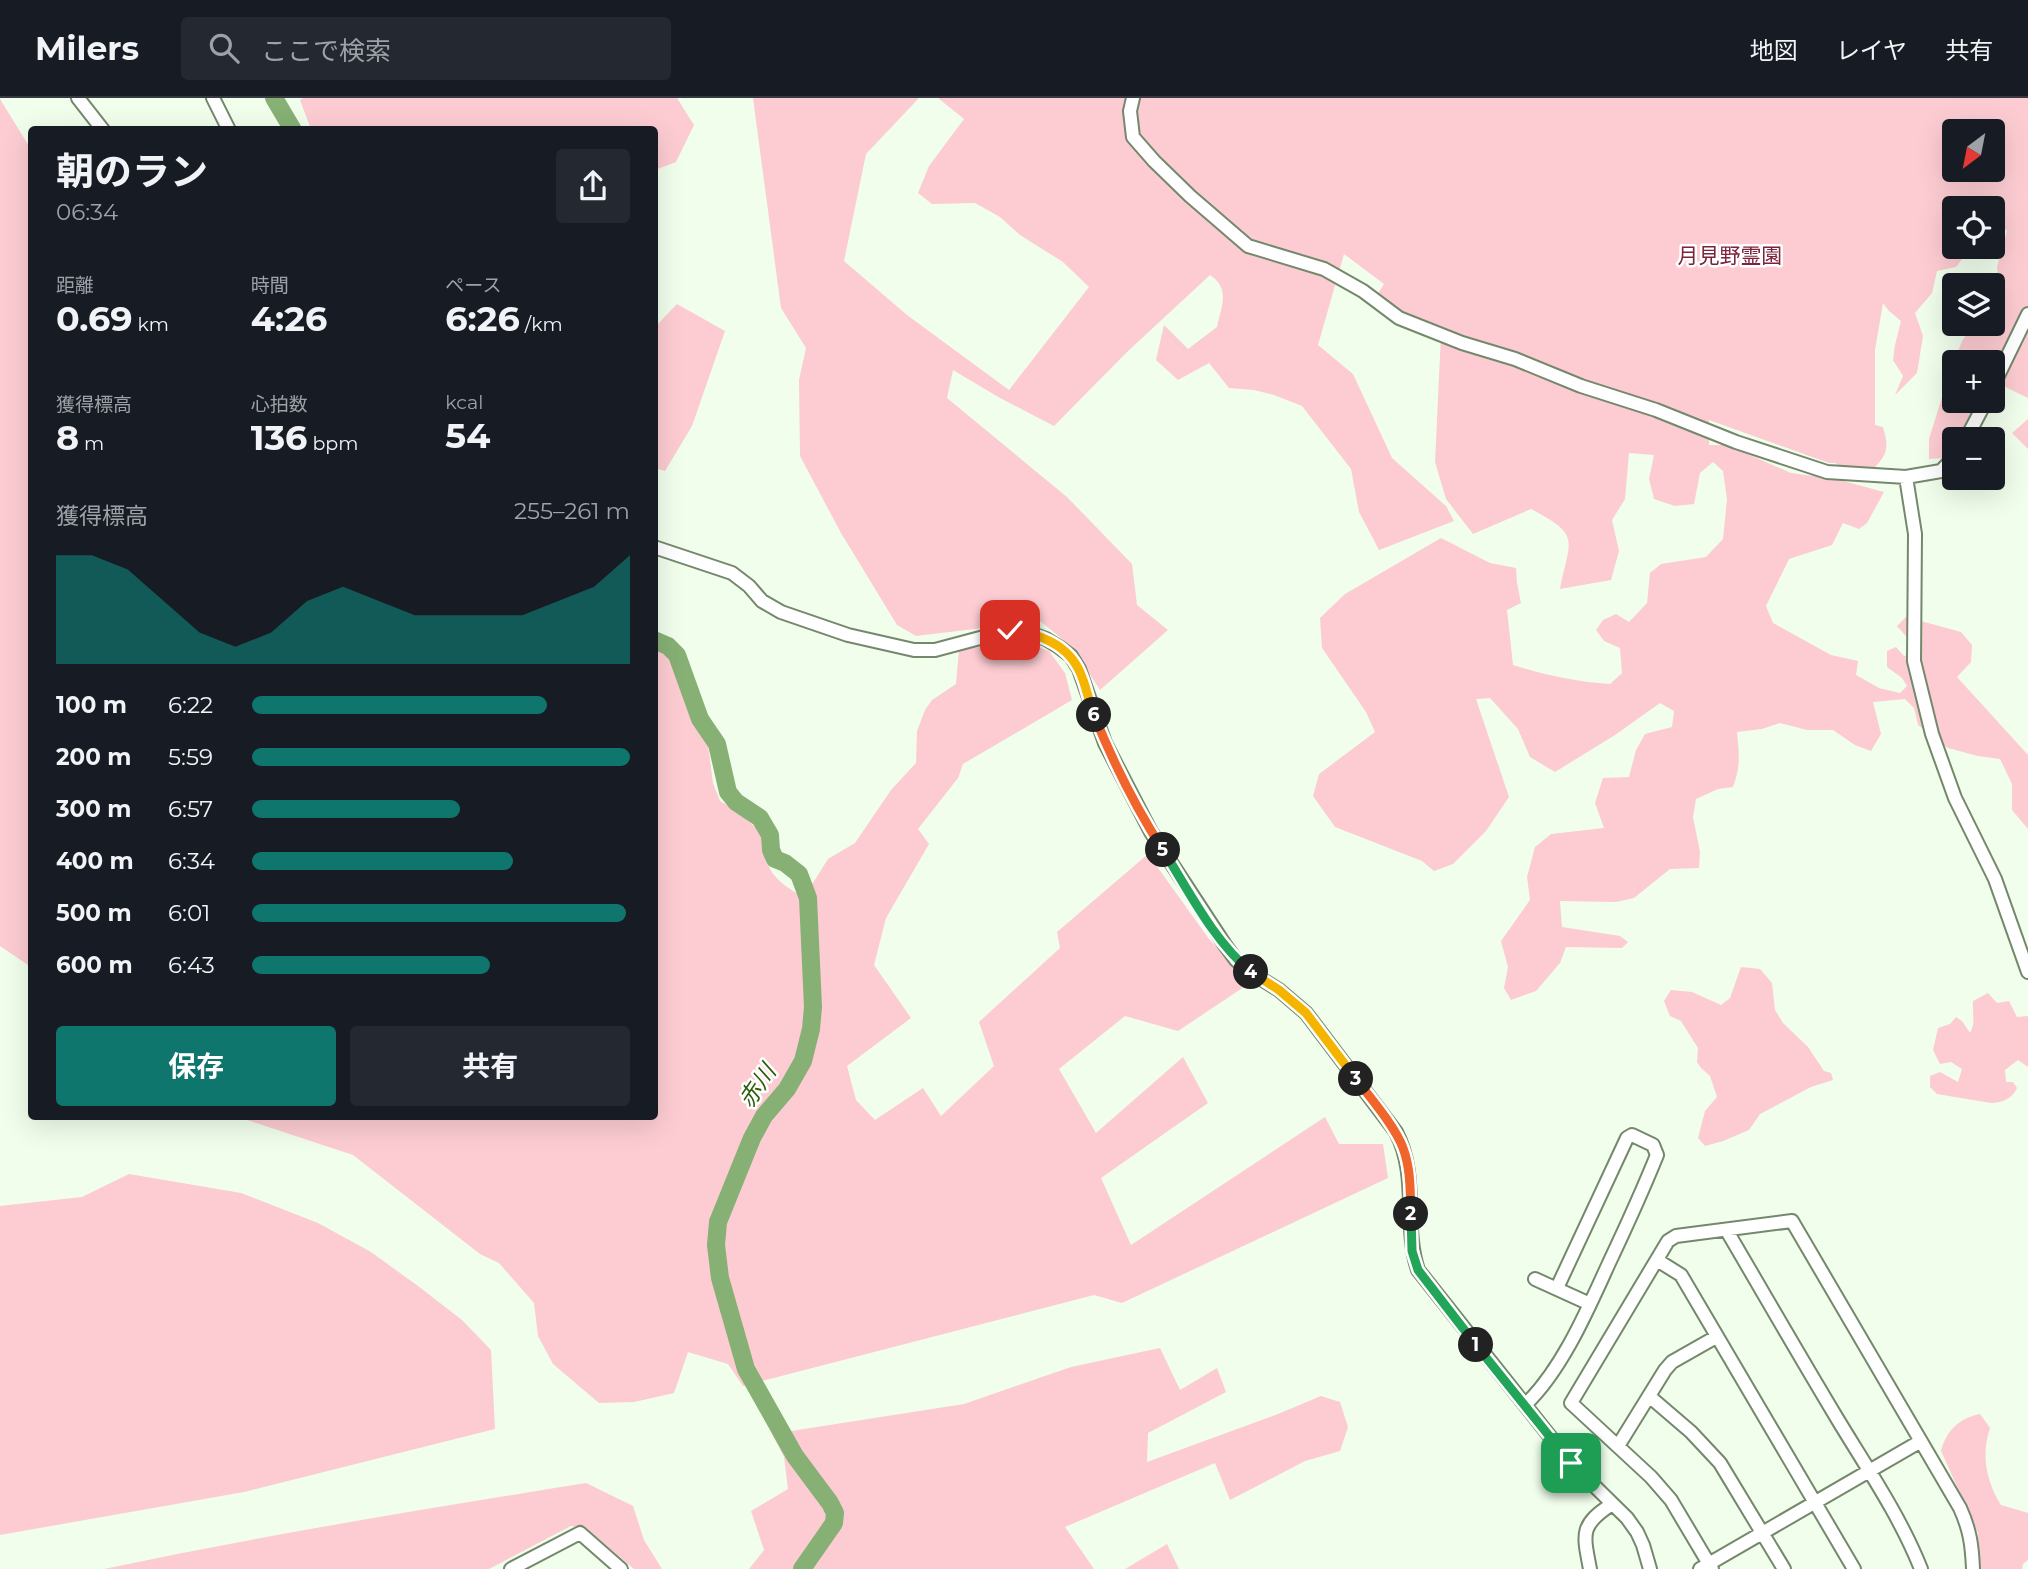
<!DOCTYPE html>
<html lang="ja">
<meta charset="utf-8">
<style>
:root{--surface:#171b24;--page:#242831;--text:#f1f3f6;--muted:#9ea1a6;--line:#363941;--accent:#0f766e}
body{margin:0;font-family:Montserrat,"Noto Sans JP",sans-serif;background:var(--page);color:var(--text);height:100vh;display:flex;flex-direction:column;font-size:26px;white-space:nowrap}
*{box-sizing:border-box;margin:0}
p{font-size:23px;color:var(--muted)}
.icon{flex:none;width:38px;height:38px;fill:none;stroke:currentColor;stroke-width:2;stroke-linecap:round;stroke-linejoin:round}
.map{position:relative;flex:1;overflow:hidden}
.sheet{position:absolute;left:28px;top:28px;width:630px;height:994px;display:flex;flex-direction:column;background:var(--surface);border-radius:7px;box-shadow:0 7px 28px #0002}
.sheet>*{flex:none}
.needle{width:46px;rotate:212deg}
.buttons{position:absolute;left:1942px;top:21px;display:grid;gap:14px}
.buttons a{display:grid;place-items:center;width:63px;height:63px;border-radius:7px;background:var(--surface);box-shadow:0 7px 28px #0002;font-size:35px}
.pin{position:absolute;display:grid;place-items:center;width:60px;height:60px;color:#fff;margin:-30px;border-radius:14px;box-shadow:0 4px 10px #0006}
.km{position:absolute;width:35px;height:35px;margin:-18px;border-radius:50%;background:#222;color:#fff;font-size:19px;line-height:35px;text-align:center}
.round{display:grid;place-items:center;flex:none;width:74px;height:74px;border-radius:7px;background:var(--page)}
.headline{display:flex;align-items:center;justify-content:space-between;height:119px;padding:0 28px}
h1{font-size:38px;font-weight:700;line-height:52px}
.stats{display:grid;grid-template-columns:repeat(3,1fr);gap:10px;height:119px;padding:7px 28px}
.stats div{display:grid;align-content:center}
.stats b{font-size:35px;font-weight:700}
.stats small{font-size:19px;font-weight:400}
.stats p{font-size:19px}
.chart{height:196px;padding:14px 28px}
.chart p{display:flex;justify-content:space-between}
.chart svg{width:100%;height:126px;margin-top:7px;fill:var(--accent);opacity:.7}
.button{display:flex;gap:14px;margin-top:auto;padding:14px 28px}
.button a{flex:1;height:80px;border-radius:7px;background:var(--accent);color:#fff;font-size:28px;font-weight:700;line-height:80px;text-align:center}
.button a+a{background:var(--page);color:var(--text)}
ul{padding:0 28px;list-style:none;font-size:23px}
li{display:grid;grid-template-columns:112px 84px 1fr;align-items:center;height:52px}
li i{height:18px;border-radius:9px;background:var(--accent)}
header{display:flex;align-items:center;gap:42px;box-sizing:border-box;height:98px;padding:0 35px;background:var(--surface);border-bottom:2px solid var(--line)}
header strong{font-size:33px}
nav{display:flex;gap:38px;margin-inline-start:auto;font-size:24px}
.search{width:490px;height:63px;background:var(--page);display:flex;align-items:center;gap:18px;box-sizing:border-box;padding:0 24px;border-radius:7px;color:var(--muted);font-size:26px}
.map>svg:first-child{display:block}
</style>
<header>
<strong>Milers</strong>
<div class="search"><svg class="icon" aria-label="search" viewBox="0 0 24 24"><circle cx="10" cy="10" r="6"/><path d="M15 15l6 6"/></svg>ここで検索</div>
<nav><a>地図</a><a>レイヤ</a><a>共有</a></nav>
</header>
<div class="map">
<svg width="2028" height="1471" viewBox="0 0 2028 1471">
<rect width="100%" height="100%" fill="#f1feec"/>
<!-- green -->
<path fill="#fcccd2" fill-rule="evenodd" d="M303 0H677L694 27 676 64 655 72 654 32 311 31 300 2Z
M753 0H919L866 56 844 163 907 217 1009 292 1089 189 1063 164 1020 137 1000 119 975 105 932 106 918 95 929 68 964 21 938 0H2028V300L1993 283V264H1955V303H1981L1961 341H1955V352L1943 360 1929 361V341L1948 280 1962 243 1974 226H1993V206L2001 198 1997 169 2007 133 1995 119H1993V110H1955V149H1971L1956 169 1937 173 1932 195 1915 215 1923 238 1917 275 1895 297 1903 278 1893 262 1895 247 1901 223 1889 213 1883 205 1875 252V327L1883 329C1889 350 1888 357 1872 372L1838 370 1836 365H1829L1709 322V347H1727L1791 375 1836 381 1884 394 1867 425 1859 431 1843 425 1832 447 1789 461 1766 508 1773 525 1831 557 1858 563 1856 577 1879 590 1900 595 1907 588 1902 580 1887 569V553L1896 549 1904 558 1919 553 1897 528 1906 519 1961 534 1972 547 1971 564 1957 579 2028 657V731L2012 712V686L2000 661 1978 658 1948 650 1918 627 1914 610 1905 601 1873 604 1881 636 1871 653 1855 647 1833 632H1807L1780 625 1762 631 1737 634C1739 655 1741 668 1733 689L1718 691 1696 701 1693 719 1700 754 1699 770 1670 771 1634 800 1616 804 1560 803 1562 829 1620 838 1628 844 1622 850 1566 849 1560 865 1536 893 1511 902 1504 890 1508 869 1501 843 1530 802 1527 779 1535 749 1551 736 1604 730 1595 705 1603 680 1629 679 1636 652 1645 636 1672 629 1674 613 1660 605 1615 637 1555 674 1530 659 1518 631 1490 600 1476 601 1509 699 1486 733 1453 766 1434 773 1422 763 1335 729 1313 698 1319 676 1375 634 1366 614 1322 550 1320 520 1345 496 1441 440 1490 465 1516 470 1517 485 1521 505 1507 512 1513 567C1545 577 1576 584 1610 586L1622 575 1620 550 1604 543 1596 532 1603 522 1616 516 1629 524 1647 505 1650 475 1661 466 1706 459 1723 441 1727 401 1723 373 1713 364 1700 375 1694 406 1675 408 1654 401 1649 381 1654 357 1629 355 1625 401 1612 422 1619 453 1611 482 1560 491C1569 442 1583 438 1531 411L1473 436 1446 401 1435 364 1441 237 1377 197 1384 186 1344 156 1318 247 1353 276 1392 360 1446 408 1454 423 1379 452 1359 414 1351 371 1302 308 1274 297 1254 292 1229 290 1209 265 1178 282 1156 262 1164 227 1188 251 1217 229C1221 208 1231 191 1210 177L1127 254 1054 328 1000 300 953 272 947 300 1067 399 1132 466 1137 507 1168 532 1100 592 1072 549 1040 523 916 538 897 527 841 435 800 358 799 282 806 250 781 210ZM1955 33H1993V72H1955Z
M0 1 32 53 31 869 0 848Z
M677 206 725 233 692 328 665 373 655 370V229Z
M2028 321V351L2012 335Z
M1027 545 1049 553 1065 575 1072 602 963 666 958 680 918 731 929 746 886 820 874 867 911 920 847 968 856 1002 875 1022 923 990 941 1018 994 968 979 924 1060 850 1057 834 1148 756 1209 841 1250 885 1178 933 1125 918 1059 971 1096 1035 1183 959 1208 1005 1101 1080 1131 1147 1325 1019 1339 1046H1383L1388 1080 1122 1205 1094 1197 743 1288 728 1266 688 1254 674 1295 634 1304 599 1305 553 1266 538 1238 534 1205 499 1165 480 1156 353 1057 238 1019 654 1018 655 547 662 550 671 558 677 582 707 639 713 685 720 703 736 712 763 736C764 772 774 783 804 799L828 761 855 745 891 692 916 665 917 633 925 612 932 602 956 586 959 552 993 547Z
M1741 869 1760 871 1772 885 1775 912 1783 925 1808 949 1824 973 1831 975 1833 982 1811 989 1760 1016 1749 1032 1723 1043 1705 1048 1698 1040 1705 1013 1717 999 1710 978 1701 970 1697 964 1698 950 1681 923 1670 918 1664 903 1671 892 1692 894 1721 907 1730 900Z
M1988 895 1997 905 2009 903 2017 919 2028 918V969L2018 962 2005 972 2006 984H2013L2017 990C2013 1000 2002 1005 1991 1005L1937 996 1930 989V978L1940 974 1958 984 1962 971 1951 964 1940 966 1933 952 1938 930 1950 926 1956 919 1962 923 1970 935C1976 925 1972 914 1973 903Z
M129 1076 241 1095 318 1125 371 1154 418 1188 462 1222 491 1252 495 1331 244 1394 0 1437V1108L82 1099Z
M1160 1250 1180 1292 1217 1270 1226 1294 1148 1335 1147 1364 1278 1316 1321 1298 1340 1304 1348 1329 1340 1353 1305 1363 1230 1402 1215 1365 1065 1429 1094 1471H749L764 1452 751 1413 788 1391 784 1359 772 1336 964 1306 1071 1269Z
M1980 1316 1990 1330C1981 1357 1986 1383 2001 1407L2028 1415V1462L2023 1466 2022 1471H1978V1435L1941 1353C1946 1333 1959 1320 1980 1316Z
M586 1385 633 1408 644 1442 662 1471H634L586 1430 571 1428 489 1471H104C264 1437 425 1411 586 1385Z
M1167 1446 1179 1471H1125Z"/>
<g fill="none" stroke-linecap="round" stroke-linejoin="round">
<!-- river -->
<path stroke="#86b074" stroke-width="18" d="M274 0 293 32
M654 542 668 548 677 557 700 621 717 646 728 694 736 704 760 720 770 737 771 752 775 761 785 765 799 776 808 800 813 909 811 931 803 963 787 991 764 1018 752 1040 718 1124 716 1147 720 1180 746 1271 795 1358 830 1405 835 1415 834 1425 802 1471"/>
<defs>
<path id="minor" d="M78 0 103 32
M213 0 229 32
M1133 0 1130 13 1133 39 1154 63 1190 98 1248 148 1324 171 1363 193 1399 220 1462 245 1515 261 1581 288 1656 312 1736 344 1827 374 1906 379 1941 373 1955 358
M1993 288 2028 216
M1966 341 1986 303
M1906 379 1915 436 1914 563 1932 636 1955 700 1995 781 2028 874
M654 449 732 475 749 488 762 503 781 514 848 537 914 552H935L1010 532 1027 534 1046 541 1059 549 1071 558 1079 571 1105 645 1151 734 1225 847 1236 862 1250 874 1279 892 1306 915 1396 1034C1419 1078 1403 1127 1418 1172L1571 1365 1627 1420 1637 1434 1643 1447 1650 1471
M1727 1133C1764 1196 1800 1259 1838 1322 1867 1370 1900 1418 1921 1471
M1657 1162 1681 1177 1854 1471
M1535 1181 1590 1206
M1649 1298 1691 1334 1720 1365 1784 1471
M1525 1307C1562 1272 1588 1211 1609 1165 1626 1129 1642 1094 1657 1057L1653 1047 1632 1037 1627 1040 1557 1190
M1618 1348 1665 1272 1672 1264 1716 1239
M511 1471 580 1435 621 1471
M1590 1471C1583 1435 1580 1427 1612 1406
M1700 1471 1921 1343
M1712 1471 1671 1402 1651 1379 1571 1305 1668 1143 1676 1138 1792 1123 1960 1410C1970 1432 1972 1447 1973 1471"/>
</defs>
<!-- minor casing -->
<use href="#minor" stroke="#74886c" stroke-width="16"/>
<!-- minor -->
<use href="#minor" stroke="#fff" stroke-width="12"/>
</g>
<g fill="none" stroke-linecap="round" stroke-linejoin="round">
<defs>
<path id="split-1" d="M1476 1247 1571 1365"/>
<path id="split-2" d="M1411 1116 1412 1153 1418 1172 1476 1247"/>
<path id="split-3" d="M1356 981C1370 999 1396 1030 1403 1050 1411 1071 1410 1094 1411 1116"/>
<path id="split-4" d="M1251 874 1279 892 1306 915 1356 981"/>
<path id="split-5" d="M1163 752C1189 793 1213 842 1251 874"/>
<path id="split-6" d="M1094 617C1113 664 1136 710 1163 752"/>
<path id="split-7" d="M1010 532C1036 535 1065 545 1078 570 1086 585 1088 602 1094 617"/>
</defs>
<!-- split-1 casing -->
<use href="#split-1" stroke="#fff" stroke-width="14"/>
<!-- split-2 casing -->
<use href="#split-2" stroke="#fff" stroke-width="14"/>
<!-- split-3 casing -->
<use href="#split-3" stroke="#fff" stroke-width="14"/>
<!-- split-4 casing -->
<use href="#split-4" stroke="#fff" stroke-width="14"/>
<!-- split-5 casing -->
<use href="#split-5" stroke="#fff" stroke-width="14"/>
<!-- split-6 casing -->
<use href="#split-6" stroke="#fff" stroke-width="14"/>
<!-- split-7 casing -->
<use href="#split-7" stroke="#fff" stroke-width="14"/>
<!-- split-1 -->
<use href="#split-1" stroke="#22a559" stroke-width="9"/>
<!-- split-2 -->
<use href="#split-2" stroke="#22a559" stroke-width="9"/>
<!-- split-3 -->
<use href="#split-3" stroke="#f0652b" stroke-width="9"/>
<!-- split-4 -->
<use href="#split-4" stroke="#f5b400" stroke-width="9"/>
<!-- split-5 -->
<use href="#split-5" stroke="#22a559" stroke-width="9"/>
<!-- split-6 -->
<use href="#split-6" stroke="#f0652b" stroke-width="9"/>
<!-- split-7 -->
<use href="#split-7" stroke="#f5b400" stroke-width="9"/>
</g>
<g text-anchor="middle" stroke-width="5" stroke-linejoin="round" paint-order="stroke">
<!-- park labels -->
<g font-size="21" fill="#7c223a" stroke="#fff">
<text x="1730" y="165">月見野霊園</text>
</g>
<!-- water labels -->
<g font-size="23" font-style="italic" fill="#2c5f09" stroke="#fff">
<text transform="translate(757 988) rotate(-56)" y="8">赤川</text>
</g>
</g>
</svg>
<div class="buttons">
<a><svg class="needle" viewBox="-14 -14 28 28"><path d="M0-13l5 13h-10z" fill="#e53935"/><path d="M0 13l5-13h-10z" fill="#9ea1a6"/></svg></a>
<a><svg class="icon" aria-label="locate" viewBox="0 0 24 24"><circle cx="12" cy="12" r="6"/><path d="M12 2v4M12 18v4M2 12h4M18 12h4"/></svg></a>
<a><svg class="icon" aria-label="layers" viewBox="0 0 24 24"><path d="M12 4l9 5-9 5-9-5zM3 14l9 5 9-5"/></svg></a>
<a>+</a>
<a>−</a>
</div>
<div class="pin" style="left:1571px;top:1365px;background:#1e9e55"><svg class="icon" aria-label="arrive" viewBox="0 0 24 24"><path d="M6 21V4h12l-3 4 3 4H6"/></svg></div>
<div class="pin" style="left:1010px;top:532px;background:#d93025"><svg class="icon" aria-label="check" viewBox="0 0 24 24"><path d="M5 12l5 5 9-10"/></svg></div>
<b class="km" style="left:1476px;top:1247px">1</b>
<b class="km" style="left:1411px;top:1116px">2</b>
<b class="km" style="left:1356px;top:981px">3</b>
<b class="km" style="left:1251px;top:874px">4</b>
<b class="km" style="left:1163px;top:752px">5</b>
<b class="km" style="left:1094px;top:617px">6</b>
<section class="sheet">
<div class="headline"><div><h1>朝のラン</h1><p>06:34</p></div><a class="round"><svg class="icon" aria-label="share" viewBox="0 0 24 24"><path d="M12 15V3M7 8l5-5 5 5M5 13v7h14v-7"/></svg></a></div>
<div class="stats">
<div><p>距離</p><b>0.69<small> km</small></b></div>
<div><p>時間</p><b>4:26</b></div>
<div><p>ペース</p><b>6:26<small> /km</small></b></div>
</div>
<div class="stats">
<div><p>獲得標高</p><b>8<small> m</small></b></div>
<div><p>心拍数</p><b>136<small> bpm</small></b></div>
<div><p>kcal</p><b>54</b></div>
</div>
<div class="chart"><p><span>獲得標高</span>255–261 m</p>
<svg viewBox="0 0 160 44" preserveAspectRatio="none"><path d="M0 44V6L10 6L20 11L30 22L40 33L50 38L60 33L70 22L80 17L90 22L100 27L110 27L120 27L130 27L140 22L150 17L160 6V44z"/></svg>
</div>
<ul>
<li><b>100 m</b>6:22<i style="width:78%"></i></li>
<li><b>200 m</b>5:59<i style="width:100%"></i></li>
<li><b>300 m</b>6:57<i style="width:55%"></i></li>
<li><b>400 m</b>6:34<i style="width:69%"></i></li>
<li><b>500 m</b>6:01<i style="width:99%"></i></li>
<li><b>600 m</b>6:43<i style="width:63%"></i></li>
</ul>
<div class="button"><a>保存</a><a>共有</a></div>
</section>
</div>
